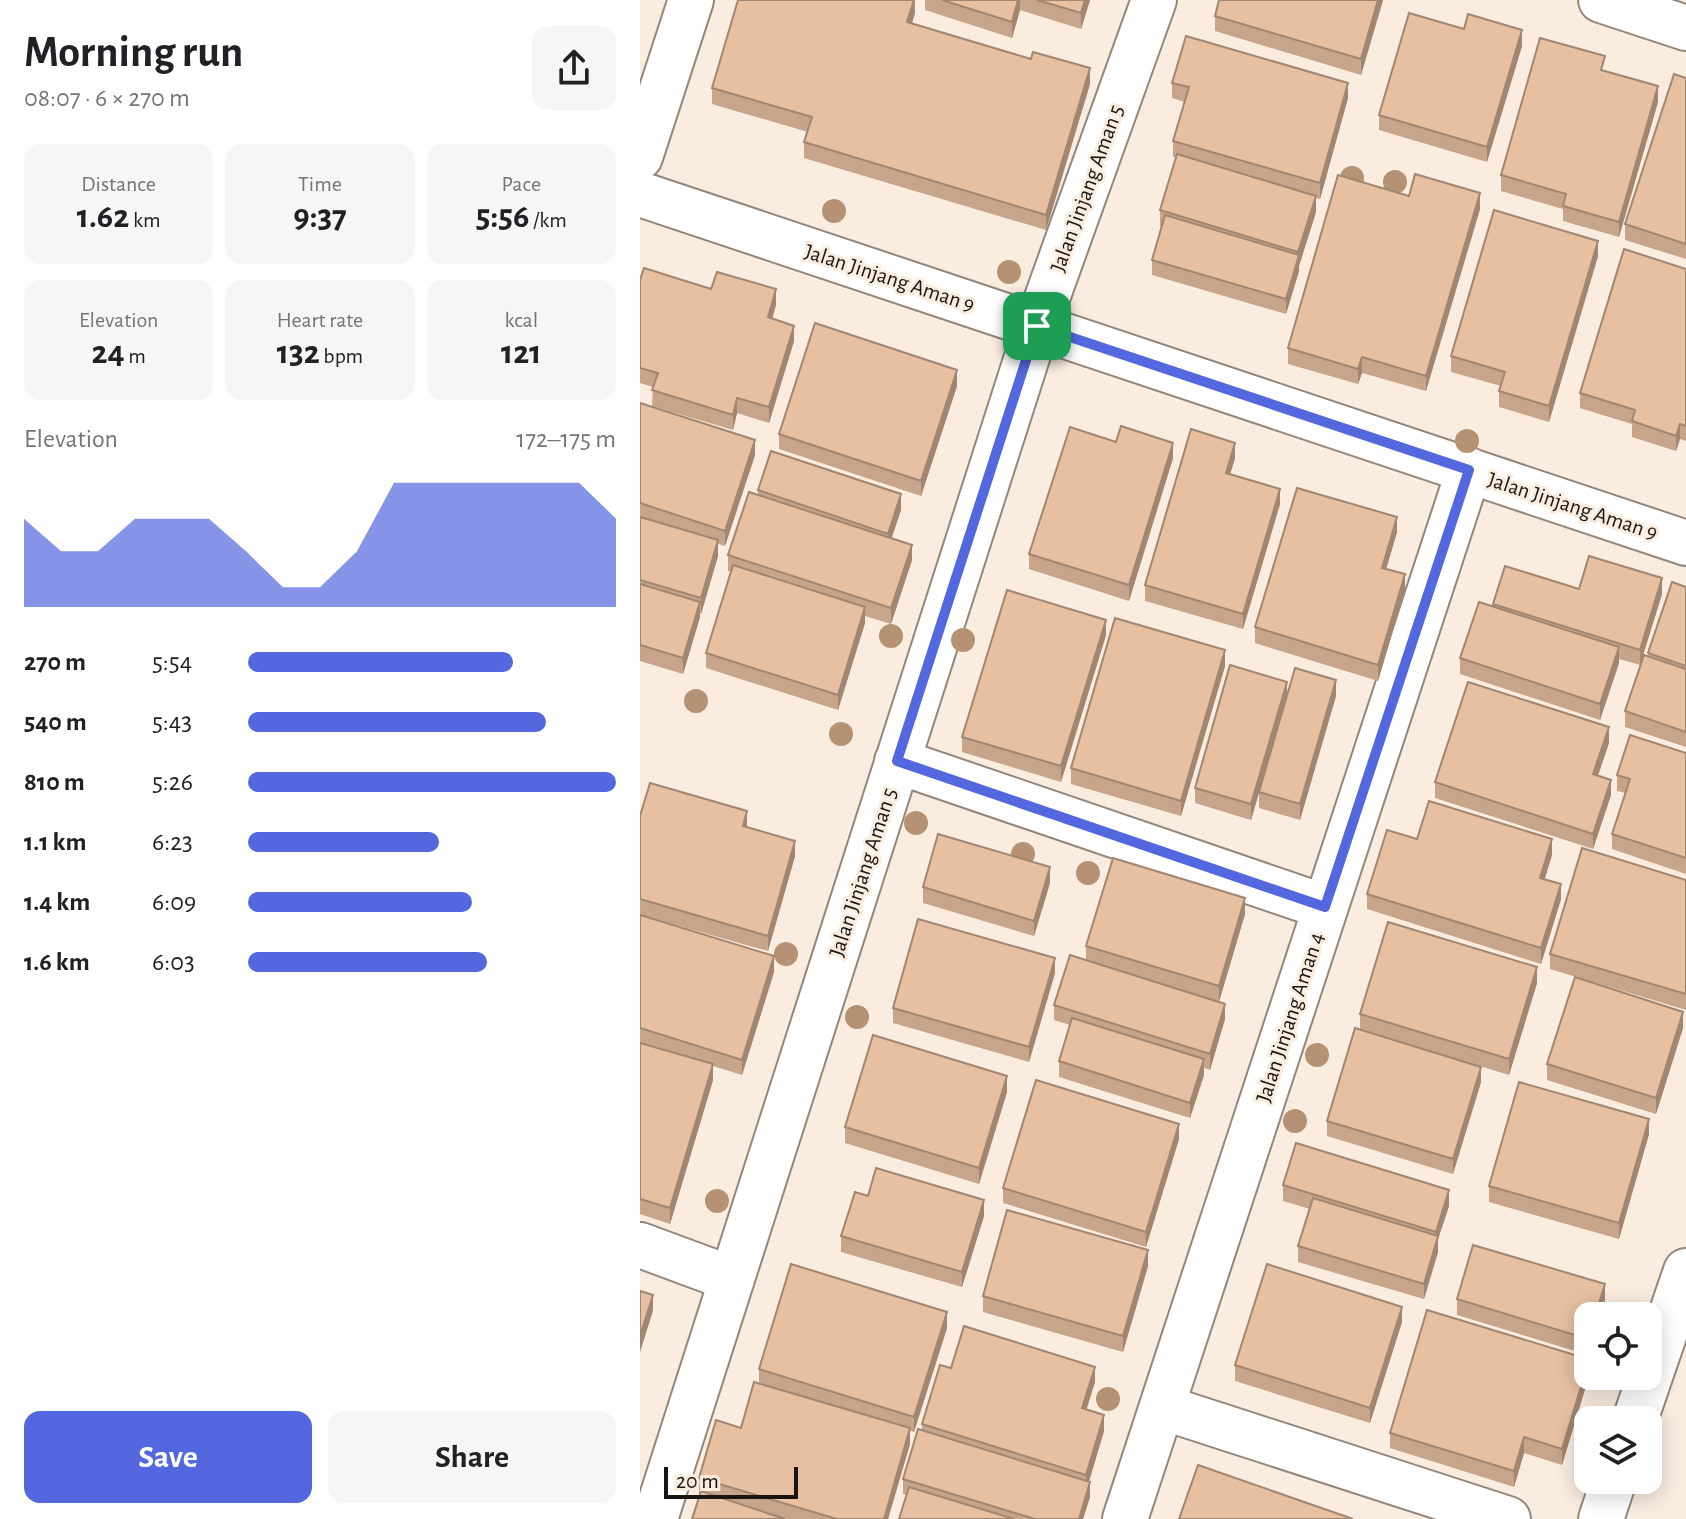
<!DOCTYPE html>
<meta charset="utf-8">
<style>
:root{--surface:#fff;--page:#f6f6f6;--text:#202124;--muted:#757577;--accent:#5368de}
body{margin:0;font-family:"Alegreya Sans",sans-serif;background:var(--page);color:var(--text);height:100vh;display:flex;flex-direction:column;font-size:30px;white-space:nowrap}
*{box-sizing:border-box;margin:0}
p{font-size:26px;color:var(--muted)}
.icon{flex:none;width:44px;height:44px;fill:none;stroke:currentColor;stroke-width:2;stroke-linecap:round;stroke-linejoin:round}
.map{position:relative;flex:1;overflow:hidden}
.panel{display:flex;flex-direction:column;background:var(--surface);width:640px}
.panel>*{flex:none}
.tools{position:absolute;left:934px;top:1302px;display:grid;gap:16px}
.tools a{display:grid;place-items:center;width:88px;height:88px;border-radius:16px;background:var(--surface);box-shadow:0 4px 20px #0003;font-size:40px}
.scale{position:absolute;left:24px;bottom:20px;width:134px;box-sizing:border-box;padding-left:8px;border:4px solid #1a1511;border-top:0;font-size:22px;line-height:28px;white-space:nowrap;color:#1a1511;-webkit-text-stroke:6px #fbece0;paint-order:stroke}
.pin{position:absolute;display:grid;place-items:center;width:68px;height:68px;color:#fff;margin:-34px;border-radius:16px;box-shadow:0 4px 12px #0006}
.round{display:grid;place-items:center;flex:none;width:84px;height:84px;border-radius:16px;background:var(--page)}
.head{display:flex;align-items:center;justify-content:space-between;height:136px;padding:0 24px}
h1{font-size:44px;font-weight:700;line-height:60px}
.figures{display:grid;grid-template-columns:repeat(3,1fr);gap:12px;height:136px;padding:8px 24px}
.figures div{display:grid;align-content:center;border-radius:16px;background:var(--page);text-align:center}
.figures b{font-size:34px;font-weight:700}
.figures small{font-size:22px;font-weight:400}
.figures p{font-size:22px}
.chart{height:224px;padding:16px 24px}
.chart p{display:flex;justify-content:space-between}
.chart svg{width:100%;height:144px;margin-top:8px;fill:var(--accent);opacity:.7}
.primary-button{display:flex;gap:16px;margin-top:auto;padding:16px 24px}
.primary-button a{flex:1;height:92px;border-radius:16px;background:var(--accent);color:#fff;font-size:32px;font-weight:700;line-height:92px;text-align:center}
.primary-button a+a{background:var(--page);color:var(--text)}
ul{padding:0 24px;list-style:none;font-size:26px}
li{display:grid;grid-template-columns:128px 96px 1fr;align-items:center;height:60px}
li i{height:20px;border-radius:10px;background:var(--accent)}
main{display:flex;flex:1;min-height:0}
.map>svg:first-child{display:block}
</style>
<main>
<section class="panel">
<div class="head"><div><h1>Morning run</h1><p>08:07 · 6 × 270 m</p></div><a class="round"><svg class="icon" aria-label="share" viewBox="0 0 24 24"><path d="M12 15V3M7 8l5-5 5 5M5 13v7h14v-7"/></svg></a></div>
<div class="figures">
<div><p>Distance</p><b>1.62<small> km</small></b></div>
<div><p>Time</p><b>9:37</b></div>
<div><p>Pace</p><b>5:56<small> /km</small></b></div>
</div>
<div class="figures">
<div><p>Elevation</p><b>24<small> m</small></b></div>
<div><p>Heart rate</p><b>132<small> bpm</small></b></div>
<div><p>kcal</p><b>121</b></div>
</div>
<div class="chart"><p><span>Elevation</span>172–175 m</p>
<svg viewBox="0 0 160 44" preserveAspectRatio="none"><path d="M0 44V17L10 27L20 27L30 17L40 17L50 17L60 27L70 38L80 38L90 27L100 6L110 6L120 6L130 6L140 6L150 6L160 17V44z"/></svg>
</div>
<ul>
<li><b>270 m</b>5:54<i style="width:72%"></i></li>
<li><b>540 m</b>5:43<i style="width:81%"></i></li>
<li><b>810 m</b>5:26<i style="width:100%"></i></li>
<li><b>1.1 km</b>6:23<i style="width:52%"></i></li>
<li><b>1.4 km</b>6:09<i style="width:61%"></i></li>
<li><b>1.6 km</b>6:03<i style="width:65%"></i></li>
</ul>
<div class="primary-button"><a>Save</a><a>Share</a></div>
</section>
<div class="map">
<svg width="1046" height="1519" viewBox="0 0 1046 1519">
<rect width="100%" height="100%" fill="#fbece0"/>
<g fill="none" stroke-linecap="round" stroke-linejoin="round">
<defs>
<path id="minor" d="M961 0 1046 28
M0 157 51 0
M0 194 1046 543
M257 761 685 907
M0 1245 92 1279
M522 1407 868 1519
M995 1420 1046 1271
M15 1519 397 326 514 0
M485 1519 829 470
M961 1519 974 1480"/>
</defs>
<!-- minor casing -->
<use href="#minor" stroke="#93867b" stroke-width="48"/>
<!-- minor -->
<use href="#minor" stroke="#fff" stroke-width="44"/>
</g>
<!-- trees -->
<g fill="#b49273">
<circle cx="712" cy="178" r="12"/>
<circle cx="755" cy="182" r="12"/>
<circle cx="194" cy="211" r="12"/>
<circle cx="369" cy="272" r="12"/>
<circle cx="827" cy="441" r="12"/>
<circle cx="251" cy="636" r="12"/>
<circle cx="323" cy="640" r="12"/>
<circle cx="56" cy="701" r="12"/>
<circle cx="201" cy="734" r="12"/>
<circle cx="276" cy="823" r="12"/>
<circle cx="383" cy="854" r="12"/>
<circle cx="448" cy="873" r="12"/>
<circle cx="146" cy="954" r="12"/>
<circle cx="217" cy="1017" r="12"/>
<circle cx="677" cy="1055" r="12"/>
<circle cx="655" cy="1121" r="12"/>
<circle cx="77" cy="1201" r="12"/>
<circle cx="468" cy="1399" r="12"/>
</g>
<!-- wall -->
<path fill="#c6a58a" d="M275 0V13L272 24 450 84 406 230 164 158V142L168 132 72 104V88Z
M285 0H450L441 29 380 10 372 38 285 10Z
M579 0H743L721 75 575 31V16Z
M882 46 847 162 739 130V115Z
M965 71 1018 102 979 237 923 221V209L861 191V175Z
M1046 78V259L985 240V224Z
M532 83 708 98 680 199 676 198V212L659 266V271L646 314 512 275V260L521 226H520V210L536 157H533V141L545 102 532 98Z
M840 209 786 391 722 373 718 384 648 364V348Z
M958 256 909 422 859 407V391L861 386 811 372V356Z
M1046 269V441L1040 439 1036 451 992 437V424L940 408V393Z
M0 280 71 289 136 305 132 319 154 341 129 423 97 413 93 430 12 406 13 387 0 383Z
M317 386 281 496 139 449V434Z
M0 403 115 455 85 546 78 544V556L61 614 60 613V617L43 674 0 661Z
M476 442 533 458 489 601 389 569V554Z
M595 458 590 474 640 504 603 629 505 601V585Z
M118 490 261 510 251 538 272 560 251 624 225 616V623L198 710 66 668V653L91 572 88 571V555L118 494Z
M757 532 746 569 765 590 738 681 615 643V627Z
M1046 587V747L985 727V711L1008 657V653Z
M939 589 1022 594 1000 665 979 659V663L960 720 820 674V658L853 606V604Z
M466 635 421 782 322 752V737Z
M585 666 541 816 431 784V768Z
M696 696 660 820 619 808V792Z
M647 697 611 820 555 803V788Z
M969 743 958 776 971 795 953 849 795 798V782Z
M1046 753V874L972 849V834L986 793 977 791V775Z
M0 816 107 827 155 856 128 951 0 915Z
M777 839 912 855 905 879 921 899 901 964 727 909V894Z
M1046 880V1010L910 969V954Z
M410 883 394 936 283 903V887Z
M605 914 579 1001 585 1019 570 1070 564 1068V1075L550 1118 419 1077V1061L430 1025 414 1020V1005L446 960V946Z
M0 915 134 972 102 1075 73 1066V1080L30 1224 0 1214Z
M415 973 389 1062 253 1023V1008Z
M897 983 869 1075 720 1029V1014Z
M1043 1028 1016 1114 907 1080V1064Z
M841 1082 813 1174 687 1136V1121Z
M367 1092 339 1184 205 1143V1127Z
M1009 1134 979 1239 849 1202V1186Z
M539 1139 506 1247 363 1203V1188Z
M643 1185 809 1206 798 1239V1252L784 1299 658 1262V1246L670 1209 643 1201Z
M228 1196 344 1216 322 1287 201 1252V1236Z
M508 1266 483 1352 343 1312V1296Z
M817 1299 965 1300 948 1316V1355L817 1315Z
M762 1322 730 1423 595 1381V1365Z
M307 1328 274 1432 270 1431V1444L248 1519H144L59 1493V1478L101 1428 119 1383V1369Z
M311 1368 455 1382 446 1410 464 1431 449 1482 450 1497 443 1519H259L267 1495 263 1494V1479L282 1431V1424Z
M949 1376 922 1465 884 1453 874 1487 750 1448V1433Z"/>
<!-- shaded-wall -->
<path fill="#a18671" d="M274 0 275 13 267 38V22Z
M378 0H380V10L372 38V22Z
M445 0H450L441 29V13Z
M738 0H743L721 75V59Z
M882 30V46L847 162V147Z
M450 68V84L406 230V215Z
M708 83V98L680 199V183Z
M1018 86V102L979 237V222Z
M840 193V209L786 391V376Z
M676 196V212L659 266V271L646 314V299L658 258V252Z
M958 241V256L909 422V406Z
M136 289V305L128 333V317Z
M154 326V341L129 423V407Z
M722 357V373L718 384V369Z
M317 370V386L281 496V481Z
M97 398V413L93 430V415Z
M1040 424V439L1036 451V436Z
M115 440V455L85 546V531Z
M533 443V458L489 601V585Z
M595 443V458L586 488V473Z
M640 489V504L603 629V614Z
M261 494V510L248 549V534Z
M757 517V532L742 583V568Z
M78 540V556L61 614V598Z
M272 545V560L251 624V608Z
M765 574V590L738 681V665Z
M1022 578V594L1000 665V650Z
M60 602V617L43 674V658Z
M225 607V623L198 710V695Z
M466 620V635L421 782V766Z
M979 647V663L960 720V704Z
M585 650V666L541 816V801Z
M696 680V696L660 820V804Z
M647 682V697L611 820V804Z
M969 727V743L953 789V774Z
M971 780V795L953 849V834Z
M107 811V826L103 841V826Z
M912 839V855L900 893V878Z
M155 841V856L128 951V936Z
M410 867V883L394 936V921Z
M921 884V899L901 964V948Z
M605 898V914L579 1002V986Z
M134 956V972L102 1075V1060Z
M415 958V973L389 1062V1047Z
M897 967V983L869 1075V1059Z
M585 1004V1019L570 1070V1054Z
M1043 1012V1028L1016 1114V1098Z
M564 1059V1075L550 1118V1103Z
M73 1064V1080L30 1224V1208Z
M841 1067V1082L813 1174V1159Z
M367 1076V1092L339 1184V1168Z
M1009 1119V1134L979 1239V1223Z
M539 1124V1139L506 1247V1232Z
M809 1190V1206L798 1239V1252L784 1299V1284L796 1245V1232Z
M344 1200V1216L322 1287V1272Z
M508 1250V1266L483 1352V1336Z
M965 1284V1300L960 1316H955Z
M13 1295V1311L0 1352V1336Z
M762 1307V1322L730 1423V1408Z
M307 1312V1328L274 1432V1417Z
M948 1364V1376H949L922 1465V1449Z
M455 1367V1382L442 1424V1408Z
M464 1415V1431L446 1491V1475Z
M270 1428V1444L248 1519H244Z
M884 1437V1453L874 1487V1471Z
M450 1482V1497L443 1519H439Z"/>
<!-- building -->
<path fill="#e6c0a1" stroke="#a18671" stroke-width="2" d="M98 0H274L267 22 391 59 393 52 450 68 406 215 164 142 172 117 72 88Z
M302 0H378L372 22Z
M397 0H445L441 13Z
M579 0H738L721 59 575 16Z
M769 13 824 29 828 14 882 30 847 147 739 115Z
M546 36 708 83 680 183 533 141 549 87 532 83Z
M900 38 965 56 961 70 1018 86 979 222 923 206 926 194 861 175Z
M1034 74 1046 78V244L985 224Z
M537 154 676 196 658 252 520 210Z
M775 174 840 193 786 376 722 357 718 369 648 348 698 175 769 196Z
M854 210 958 241 909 406 859 391 865 372 811 356Z
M525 215 659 255 646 299 512 260Z
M984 249 1046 269V426L1040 424 1036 436 992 421 995 410 940 393Z
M4 268 71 289 77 272 136 289 128 317 154 326 129 407 97 398 93 415 12 390 18 373 0 368V280Z
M175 323 317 370 281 481 139 434Z
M0 403 115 440 85 531 0 503Z
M481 426 533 443 489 585 389 554 430 427 476 442Z
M551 429 595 443 586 473 640 489 603 614 505 585Z
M131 451 261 494 248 534 118 490Z
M657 488 757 517 742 568 765 574 738 665 615 627Z
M109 492 272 545 251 608 88 555Z
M0 517 78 540 61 598 0 580Z
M949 556 1022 578 1000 650 853 604 865 566 939 589Z
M93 565 225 607 198 695 66 653Z
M1032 582 1046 587V666L1008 653Z
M0 584 60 602 43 658 0 645Z
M367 590 466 620 421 766 322 737Z
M839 602 979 647 960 704 820 658Z
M475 618 585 650 541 801 431 768Z
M1004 655 1046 669V732L985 711Z
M590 665 647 682 611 804 555 788Z
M655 668 696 680 660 804 619 792Z
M828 682 969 727 953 774 971 780 953 834 795 782Z
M990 735 1046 753V858L972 834 990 779 977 775Z
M10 783 107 811 103 826 155 841 128 936 0 899V816Z
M789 801 912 839 900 878 921 884 901 948 727 894 747 830 777 839Z
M298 834 410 867 394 921 283 887Z
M942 848 1046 880V994L910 954Z
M473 858 605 898 579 986 446 946Z
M0 915 134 956 102 1060 0 1028Z
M278 919 415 958 389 1047 253 1008Z
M748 922 897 967 869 1059 720 1014Z
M430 955 585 1004 570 1054 414 1005Z
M935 977 1043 1012 1016 1098 907 1064Z
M432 1018 564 1059 550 1103 419 1061Z
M715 1028 841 1067 813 1159 687 1121Z
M233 1035 367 1076 339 1168 205 1127Z
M0 1043 73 1064 30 1208 0 1199Z
M396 1080 539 1124 506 1232 363 1188Z
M879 1082 1009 1119 979 1223 849 1186Z
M656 1143 809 1190 796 1232 643 1185Z
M236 1168 344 1200 322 1272 201 1236 215 1192 228 1196Z
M673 1198 798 1236 784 1284 658 1246Z
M367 1210 508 1250 483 1336 343 1296Z
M833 1245 965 1284 955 1316H948V1339L817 1299Z
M151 1264 307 1312 274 1417 119 1369Z
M627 1264 762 1307 730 1408 595 1365Z
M0 1291 13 1295 0 1336Z
M787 1310 948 1359V1364L922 1449 884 1437 874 1471 750 1433Z
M324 1326 455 1367 442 1408 464 1415 446 1475 282 1424 300 1365 311 1368Z
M114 1382 270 1428 244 1519H197L59 1478 76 1420 101 1428Z
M278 1429 450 1482 439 1519H395L263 1479Z
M558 1465 713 1519H539Z
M269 1487 374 1519H259Z
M61 1491 145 1519H52Z"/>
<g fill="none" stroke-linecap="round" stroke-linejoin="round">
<defs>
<path id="route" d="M397 326 829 470 685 907 257 761Z"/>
</defs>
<!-- route casing -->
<use href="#route" stroke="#fff" stroke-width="16"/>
<!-- route -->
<use href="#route" stroke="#5368de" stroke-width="10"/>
</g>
<g text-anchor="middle" stroke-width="6" stroke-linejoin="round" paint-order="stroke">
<!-- street labels -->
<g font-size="22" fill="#1a1511" stroke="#fbece0">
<text transform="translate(446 188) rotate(-70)" y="8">Jalan Jinjang Aman 5</text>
<text transform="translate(250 277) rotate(18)" y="8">Jalan Jinjang Aman 9</text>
<text transform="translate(933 505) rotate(18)" y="8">Jalan Jinjang Aman 9</text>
<text transform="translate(222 872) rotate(-72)" y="8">Jalan Jinjang Aman 5</text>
<text transform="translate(649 1017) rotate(-72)" y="8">Jalan Jinjang Aman 4</text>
</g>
</g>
</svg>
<div class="tools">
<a><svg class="icon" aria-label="locate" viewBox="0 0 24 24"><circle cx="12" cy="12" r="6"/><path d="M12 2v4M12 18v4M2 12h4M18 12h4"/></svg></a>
<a><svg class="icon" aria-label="layers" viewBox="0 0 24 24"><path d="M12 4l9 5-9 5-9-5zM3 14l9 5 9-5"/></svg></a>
</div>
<div class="scale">20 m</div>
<div class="pin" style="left:397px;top:326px;background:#1e9e55"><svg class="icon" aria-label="arrive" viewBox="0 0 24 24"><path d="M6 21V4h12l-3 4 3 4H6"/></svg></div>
</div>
</main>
